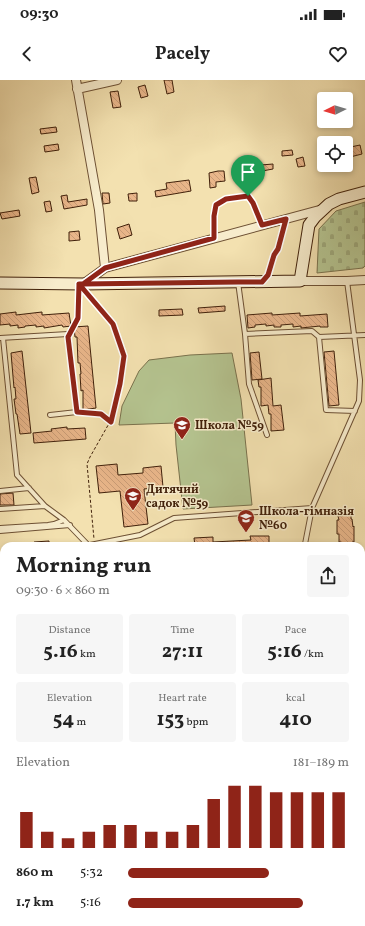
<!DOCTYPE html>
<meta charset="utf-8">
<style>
:root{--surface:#fff;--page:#f6f6f6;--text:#222;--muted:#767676;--accent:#8f2418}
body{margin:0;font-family:Vollkorn,serif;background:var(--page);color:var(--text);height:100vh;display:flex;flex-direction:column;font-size:15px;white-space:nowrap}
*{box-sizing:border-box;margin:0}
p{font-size:13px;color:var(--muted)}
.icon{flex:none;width:22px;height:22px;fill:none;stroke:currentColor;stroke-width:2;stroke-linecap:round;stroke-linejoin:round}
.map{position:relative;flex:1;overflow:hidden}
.drawer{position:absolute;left:0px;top:462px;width:365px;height:384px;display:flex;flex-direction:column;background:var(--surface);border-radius:12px 12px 0 0;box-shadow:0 2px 6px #0003}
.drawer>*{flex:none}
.needle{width:26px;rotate:265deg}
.fabs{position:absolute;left:317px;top:12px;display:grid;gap:8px}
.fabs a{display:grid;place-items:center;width:36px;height:36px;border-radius:4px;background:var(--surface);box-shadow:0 2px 6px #0003;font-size:20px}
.pin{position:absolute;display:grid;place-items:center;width:34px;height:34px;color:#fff;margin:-41px -17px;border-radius:50% 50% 50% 0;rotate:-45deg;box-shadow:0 0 4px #0007}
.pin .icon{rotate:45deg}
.round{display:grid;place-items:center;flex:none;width:42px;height:42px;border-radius:4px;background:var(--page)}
.summary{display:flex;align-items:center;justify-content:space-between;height:68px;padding:0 16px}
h1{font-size:22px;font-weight:700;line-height:30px}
.figures{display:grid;grid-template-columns:repeat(3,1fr);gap:6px;height:68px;padding:4px 16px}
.figures div{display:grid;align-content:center;border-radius:4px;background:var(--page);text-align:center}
.figures b{font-size:20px;font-weight:700}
.figures small{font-size:11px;font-weight:400}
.figures p{font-size:11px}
.chart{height:112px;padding:8px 16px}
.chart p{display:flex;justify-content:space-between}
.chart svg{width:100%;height:72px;margin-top:4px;stroke:var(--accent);stroke-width:6}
ul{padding:0 16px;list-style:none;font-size:13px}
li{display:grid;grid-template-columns:64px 48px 1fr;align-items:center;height:30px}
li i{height:10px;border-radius:5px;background:var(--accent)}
.status{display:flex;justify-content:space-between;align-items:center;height:28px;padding:0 20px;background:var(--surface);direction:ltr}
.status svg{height:11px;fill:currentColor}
header{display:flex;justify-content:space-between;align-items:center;height:52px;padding:0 16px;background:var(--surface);font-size:18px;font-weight:700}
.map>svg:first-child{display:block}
</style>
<div class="status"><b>09:30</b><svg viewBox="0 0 49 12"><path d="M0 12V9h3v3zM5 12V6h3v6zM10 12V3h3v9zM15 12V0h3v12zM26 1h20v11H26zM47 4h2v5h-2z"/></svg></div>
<header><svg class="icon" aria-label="back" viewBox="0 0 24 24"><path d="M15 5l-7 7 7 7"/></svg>Pacely<svg class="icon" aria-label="heart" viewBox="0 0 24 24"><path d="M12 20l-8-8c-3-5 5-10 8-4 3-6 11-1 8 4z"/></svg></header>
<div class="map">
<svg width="365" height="846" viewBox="0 0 365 846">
<defs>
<pattern id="cemetery-stones" width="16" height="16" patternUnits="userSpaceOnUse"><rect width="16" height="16" fill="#b5c490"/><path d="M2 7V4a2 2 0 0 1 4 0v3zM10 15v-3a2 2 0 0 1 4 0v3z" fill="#9da87b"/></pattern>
<pattern id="building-back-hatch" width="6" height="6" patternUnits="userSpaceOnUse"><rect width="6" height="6" fill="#e9b68a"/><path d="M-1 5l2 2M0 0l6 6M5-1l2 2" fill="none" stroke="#c99c76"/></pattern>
</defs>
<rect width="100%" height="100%" fill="#f3e1b0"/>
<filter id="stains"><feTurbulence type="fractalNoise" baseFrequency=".005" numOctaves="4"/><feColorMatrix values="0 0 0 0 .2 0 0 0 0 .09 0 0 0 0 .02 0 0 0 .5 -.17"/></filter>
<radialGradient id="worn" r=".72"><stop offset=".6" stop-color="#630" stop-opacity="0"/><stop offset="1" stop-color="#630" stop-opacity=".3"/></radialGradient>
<!-- cemetery -->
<path fill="url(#cemetery-stones)" stroke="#7a724d" d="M365 122V186L363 188 317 193 319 149 336 131Z"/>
<!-- pitch -->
<path fill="#b5c490" stroke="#7a724d" d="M232 273 241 319 252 425 183 429 176 365 175 343 119 345 122 326 139 291 149 280 190 275Z"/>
<!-- building -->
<path fill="url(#building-back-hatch)" stroke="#40200a" d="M164 0H172L174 12 167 14Z
M145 5 148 16 141 18 138 7Z
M118 11 121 27 113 28 110 12Z
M56 47 57 52 41 54 40 49Z
M58 64 59 70 45 72 44 66Z
M360 65 362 74 346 78V68Z
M292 70 293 75 282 76V71Z
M303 77 305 86 298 87 296 79Z
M273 84V89L262 91 261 85Z
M256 87 258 97 249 99 247 89Z
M218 91H224L225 101 216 102V107L210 108 209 93Z
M36 97 39 112 32 114 29 98Z
M189 100 191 111 156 117 155 111 167 109 166 103Z
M102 113H109L110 123 103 124Z
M137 113V121H129L128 114Z
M67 115 68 122 87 119V125L64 129 61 116Z
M50 121 52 131 46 132 44 122Z
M19 130 20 136 2 139 0 133Z
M129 144 132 155 120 159 117 148Z
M79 151 80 160 69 161V152Z
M225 226V231L199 233 198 228Z
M182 229 183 235 159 236V230Z
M16 232V235L42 232V235L69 233 71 246 63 247 62 245 44 248V246L36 247V245L25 246V247L18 248V245L10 246V244L0 245V234Z
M272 233V235L300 233V236L327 234 328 247H320V246L301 248V246L293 247V244L281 245V247H274V245L266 246V244L255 245V247L248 248 247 235Z
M88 246 96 328 83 330V310L81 311 80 294H81L80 283H78L77 257H75L74 247Z
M22 271 31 353 20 354 17 334H16L14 319H16L15 307 14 308 11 273Z
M334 271 339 325 329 326 324 272Z
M259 272 262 299 252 300 250 273Z
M271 298 273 326 281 325 284 350 271 351V334H269L268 325 261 326V307H259L258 300Z
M67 347V349L85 348 86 359 34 363 33 353 52 351 51 349Z
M117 384 118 395 143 393V388L161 386 163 407 144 409 148 444 124 447 120 411 99 413 96 386Z
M13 413 14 425H0V414Z
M351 435V439H352L353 447 354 446V462H352V465L342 466 341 462H339V454H337V440H339L338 436Z
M250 456H269V466H195L194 458 213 457V462L251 460Z
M49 461V466H34V462Z"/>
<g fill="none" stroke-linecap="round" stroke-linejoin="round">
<defs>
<path id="lane" d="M238 202 245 254 249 304 267 355
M245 254 312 251 319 257 365 255
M319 257 326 330 355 331
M0 258 68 254 77 332 50 335
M3 258 17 395 45 426
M0 411 29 408
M312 428 359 321 360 300 347 201
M0 429 45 426 64 440 89 466
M0 448 48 445 54 444 64 440
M0 451 70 445
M90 465 140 455 174 438 312 428 305 464
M0 560 4 559
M361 633H365
M361 731H365
M26 842 28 846
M230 846 231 842
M311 846 313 842"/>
<path id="street" d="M76 0 99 130 105 188
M77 9 117 0
M300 201H347L365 200
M83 204 105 188 323 129
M0 772 4 765
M361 829 365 820
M338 842 348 846
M353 846 355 842"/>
<path id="secondary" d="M0 203 83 204 300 201 309 145 315 137 329 124 339 119 365 112"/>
</defs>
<!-- lane casing -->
<use href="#lane" stroke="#6d5034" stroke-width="6"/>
<!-- street casing -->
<use href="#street" stroke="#6d5034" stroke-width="10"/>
<!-- secondary casing -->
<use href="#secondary" stroke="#40200a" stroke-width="13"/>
<!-- path -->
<path stroke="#40200a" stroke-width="1" stroke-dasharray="3 2" stroke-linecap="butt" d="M214 151V136L215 125 226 119 248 116 253 123 260 139
M269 193C274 178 280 163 284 147
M87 214 113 244 124 276 111 340 90 377 87 384 94 459
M72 250 79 238V213
M82 332 101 334 110 341
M0 584 4 578
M222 846 223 842"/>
<!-- lane -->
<use href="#lane" stroke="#f7eccc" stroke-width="4"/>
<!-- street -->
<use href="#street" stroke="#f7eccc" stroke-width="8"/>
<!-- secondary -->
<use href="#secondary" stroke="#f7eccc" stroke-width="11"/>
</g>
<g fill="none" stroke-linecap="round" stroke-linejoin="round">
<defs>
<path id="route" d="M248 116 226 119 216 125 214 136V158L105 188 83 204H79L78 238 68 257 77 332 101 334 111 342 120 304 124 276 113 244 79 204H83L238 202H262L268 195 274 175 278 169 286 139 262 145 253 123 248 116"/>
</defs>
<!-- route casing -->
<use href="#route" stroke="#fff" stroke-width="8"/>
<!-- route -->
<use href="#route" stroke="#8f2418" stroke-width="5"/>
</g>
<!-- icons -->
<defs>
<symbol id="school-pin" viewBox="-11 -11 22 30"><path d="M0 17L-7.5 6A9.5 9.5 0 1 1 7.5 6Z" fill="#8f2418" stroke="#f7eccc"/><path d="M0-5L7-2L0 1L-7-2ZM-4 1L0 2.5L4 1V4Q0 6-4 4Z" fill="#fff"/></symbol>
</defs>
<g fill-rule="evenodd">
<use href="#school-pin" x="172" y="335" width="20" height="27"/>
<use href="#school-pin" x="123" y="406" width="20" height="27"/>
<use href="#school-pin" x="236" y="428" width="20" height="27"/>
</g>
<g text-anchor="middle" stroke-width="3" stroke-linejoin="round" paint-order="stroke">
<!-- poi labels -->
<g font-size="12" font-weight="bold" fill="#40200a" stroke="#f7eccc" text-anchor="start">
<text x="195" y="349">Школа №59</text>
<text x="146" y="413">Дитячий<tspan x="146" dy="14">садок №59</tspan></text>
<text x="259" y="435">Школа-гімназія<tspan x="259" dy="14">№60</tspan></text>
</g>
</g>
<rect width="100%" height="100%" filter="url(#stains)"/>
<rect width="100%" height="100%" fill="url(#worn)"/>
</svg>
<div class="fabs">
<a><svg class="needle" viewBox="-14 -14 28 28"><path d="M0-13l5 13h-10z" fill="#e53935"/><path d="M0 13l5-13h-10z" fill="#767676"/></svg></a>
<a><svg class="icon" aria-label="locate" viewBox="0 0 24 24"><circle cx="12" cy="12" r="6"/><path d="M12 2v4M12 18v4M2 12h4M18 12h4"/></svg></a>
</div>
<div class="pin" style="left:248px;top:116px;background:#1e9e55"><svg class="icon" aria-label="arrive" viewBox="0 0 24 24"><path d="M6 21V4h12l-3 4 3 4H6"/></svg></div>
<section class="drawer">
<div class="summary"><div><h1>Morning run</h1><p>09:30 · 6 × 860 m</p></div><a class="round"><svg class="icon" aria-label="share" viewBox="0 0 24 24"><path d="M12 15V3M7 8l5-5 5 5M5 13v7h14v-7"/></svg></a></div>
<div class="figures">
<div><p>Distance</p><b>5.16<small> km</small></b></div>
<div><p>Time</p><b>27:11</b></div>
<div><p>Pace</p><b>5:16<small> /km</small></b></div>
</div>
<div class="figures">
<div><p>Elevation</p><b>54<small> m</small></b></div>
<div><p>Heart rate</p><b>153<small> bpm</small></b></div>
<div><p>kcal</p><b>410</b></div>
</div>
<div class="chart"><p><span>Elevation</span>181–189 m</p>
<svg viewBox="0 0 160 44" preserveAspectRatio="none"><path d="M5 44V22M15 44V34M25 44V38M35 44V34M45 44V30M55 44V30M65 44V34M75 44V34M85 44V30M95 44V14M105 44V6M115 44V6M125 44V10M135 44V10M145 44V10M155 44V10"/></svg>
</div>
<ul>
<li><b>860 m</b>5:32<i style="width:64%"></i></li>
<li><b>1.7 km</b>5:16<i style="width:79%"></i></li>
</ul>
</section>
</div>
